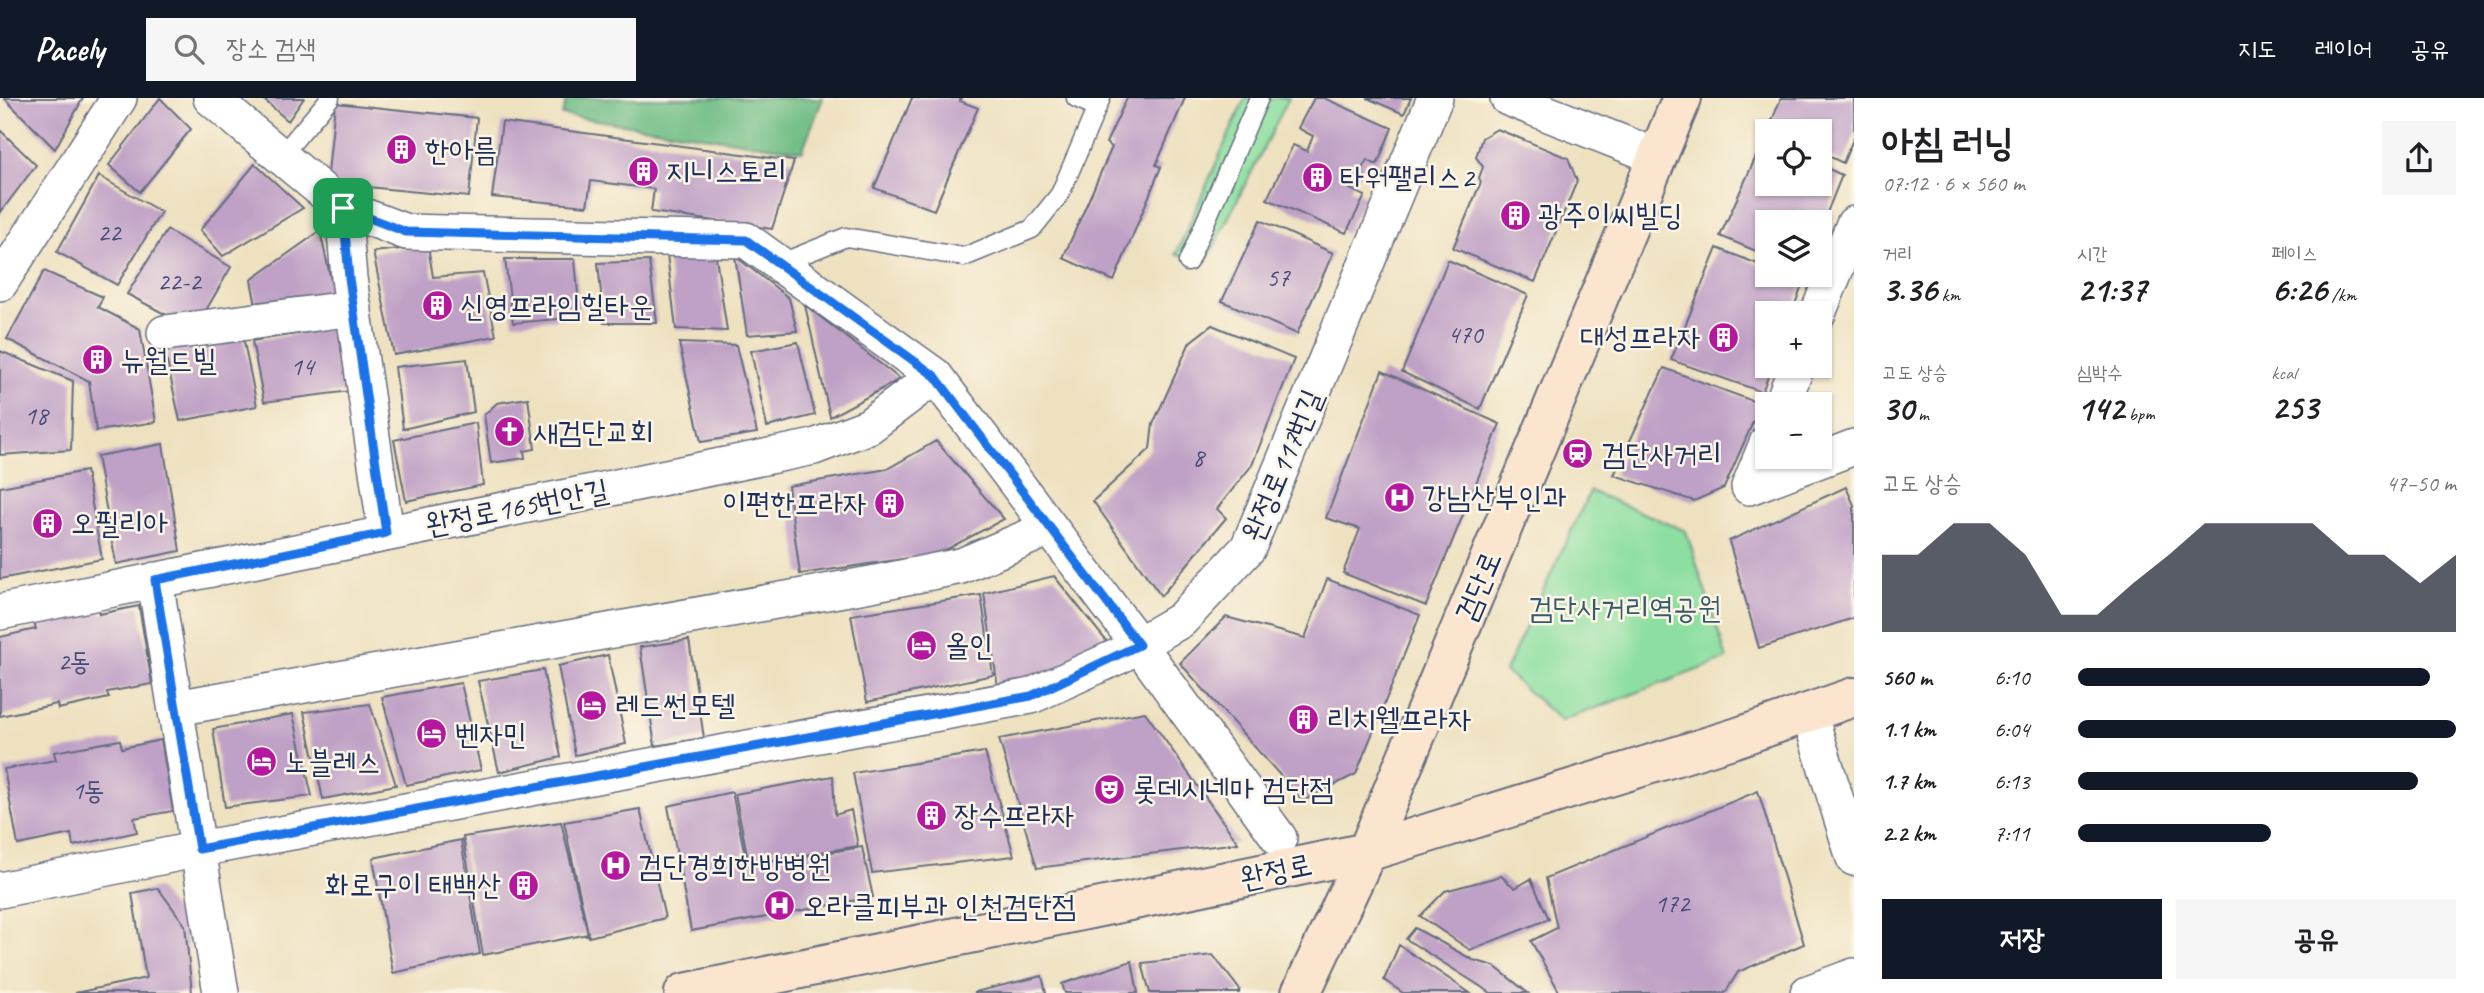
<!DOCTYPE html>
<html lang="ko">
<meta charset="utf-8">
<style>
:root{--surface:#fff;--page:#f6f6f6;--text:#202124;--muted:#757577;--accent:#111827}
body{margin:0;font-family:Caveat,"Poor Story",sans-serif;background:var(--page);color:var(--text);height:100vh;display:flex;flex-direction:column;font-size:26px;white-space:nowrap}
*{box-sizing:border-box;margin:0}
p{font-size:23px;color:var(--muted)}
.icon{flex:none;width:38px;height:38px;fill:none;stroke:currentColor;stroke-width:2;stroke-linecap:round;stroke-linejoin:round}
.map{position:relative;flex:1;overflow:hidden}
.sheet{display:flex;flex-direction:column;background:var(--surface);width:630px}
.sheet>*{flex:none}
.controls{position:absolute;left:1755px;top:21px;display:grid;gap:14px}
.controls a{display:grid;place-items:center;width:77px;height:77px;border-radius:0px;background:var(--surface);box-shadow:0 2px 5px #0004;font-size:35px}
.pin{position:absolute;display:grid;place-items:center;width:60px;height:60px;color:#fff;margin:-30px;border-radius:14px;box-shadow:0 4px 10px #0006}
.round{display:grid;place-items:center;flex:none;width:74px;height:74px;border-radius:0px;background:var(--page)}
.headline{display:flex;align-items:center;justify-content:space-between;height:119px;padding:0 28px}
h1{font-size:38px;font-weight:700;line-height:52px}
.figures{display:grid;grid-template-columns:repeat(3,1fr);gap:10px;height:119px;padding:7px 28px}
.figures div{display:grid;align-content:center}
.figures b{font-size:35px;font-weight:700}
.figures small{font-size:19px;font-weight:400}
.figures p{font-size:19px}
.chart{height:196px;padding:14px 28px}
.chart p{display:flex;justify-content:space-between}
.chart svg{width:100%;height:126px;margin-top:7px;fill:var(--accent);opacity:.7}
.button{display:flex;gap:14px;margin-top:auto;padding:14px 28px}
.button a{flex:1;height:80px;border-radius:0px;background:var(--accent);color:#fff;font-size:28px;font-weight:700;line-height:80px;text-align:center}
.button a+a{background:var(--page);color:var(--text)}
ul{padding:0 28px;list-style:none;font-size:23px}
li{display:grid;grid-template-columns:112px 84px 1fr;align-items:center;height:52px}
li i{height:18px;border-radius:9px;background:var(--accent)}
header{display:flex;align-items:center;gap:42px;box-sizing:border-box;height:98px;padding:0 35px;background:var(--accent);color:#fff}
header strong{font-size:33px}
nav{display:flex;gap:38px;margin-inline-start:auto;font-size:24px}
.search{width:490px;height:63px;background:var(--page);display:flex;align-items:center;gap:18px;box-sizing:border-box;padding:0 24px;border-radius:0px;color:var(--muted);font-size:26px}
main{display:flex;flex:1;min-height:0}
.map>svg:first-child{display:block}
</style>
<header>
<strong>Pacely</strong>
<div class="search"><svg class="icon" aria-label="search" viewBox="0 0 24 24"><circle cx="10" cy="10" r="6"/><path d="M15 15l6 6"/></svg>장소 검색</div>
<nav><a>지도</a><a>레이어</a><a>공유</a></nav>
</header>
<main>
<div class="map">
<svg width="1854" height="895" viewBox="0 0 1854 895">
<rect width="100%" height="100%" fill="#fcf5e5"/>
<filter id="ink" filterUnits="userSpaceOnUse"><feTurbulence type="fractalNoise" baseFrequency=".0143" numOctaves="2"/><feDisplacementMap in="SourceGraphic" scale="14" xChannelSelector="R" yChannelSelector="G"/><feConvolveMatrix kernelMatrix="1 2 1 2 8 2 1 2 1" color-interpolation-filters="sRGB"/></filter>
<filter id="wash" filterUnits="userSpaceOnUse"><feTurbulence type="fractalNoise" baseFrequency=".00686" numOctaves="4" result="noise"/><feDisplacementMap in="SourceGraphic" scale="28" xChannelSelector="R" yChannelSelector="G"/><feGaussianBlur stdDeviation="1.57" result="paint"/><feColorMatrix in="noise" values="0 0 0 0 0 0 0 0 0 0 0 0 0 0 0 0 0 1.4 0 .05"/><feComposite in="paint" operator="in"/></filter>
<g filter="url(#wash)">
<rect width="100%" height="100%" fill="#eee1c0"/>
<!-- green -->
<path fill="#8cdfa0" stroke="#54877f" stroke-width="2" d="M1245 0H1289L1207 162 1176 156Z
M1590 393 1686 433 1727 561 1561 623 1505 573Z"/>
<!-- forest -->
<path fill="#71be86" stroke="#467672" stroke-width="2" d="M567 0H823L802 53 562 17Z"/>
<g id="blocks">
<!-- building -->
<path fill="#bfa0c6" d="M4 0H83L55 51Z
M160 0 191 31 140 94 109 67Z
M262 0H304L288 23Z
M912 0H961L960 3 978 10 934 112 874 90Z
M1127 0H1185L1156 67 1161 69 1114 183 1063 160 1112 49 1106 45Z
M1314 0H1324L1392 30 1377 67 1367 62 1350 91 1365 98 1346 135 1267 101 1293 47 1307 53 1313 38 1298 30Z
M1367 0H1411L1404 16Z
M1781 0H1854V39L1843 65 1820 54V33H1775L1769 30Z
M335 5 477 20 469 99 327 85Z
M502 24 794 63 772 131 651 114 654 91 591 83 587 108 492 99Z
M1497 31 1568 60 1577 83 1535 184 1453 150 1481 84 1479 80 1483 69 1476 59 1482 40Z
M0 32 36 67 0 115Z
M1764 41 1768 42V86H1820V67L1842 77 1820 132V124H1768V158L1720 138Z
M255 66 303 110 223 158 200 132Z
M99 78 161 114 117 187 57 154Z
M1260 122 1333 155 1297 236 1222 203Z
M167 132 231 169 202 219 176 222 127 196Z
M320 133 335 200 257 213 251 182Z
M428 148 433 179 483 175 496 238 394 257 373 154Z
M1717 150 1768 170V177H1785L1803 184 1792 215H1768V268H1772L1762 294 1671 262Z
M667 156 716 159 727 233 676 231Z
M735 158 789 200 797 233 747 237Z
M505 161H575L580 219 513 225Z
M1448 162 1528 197 1480 311 1402 274Z
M649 163 657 225H604L598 165Z
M44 173 103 199 98 209 140 231 156 324 96 333 89 283 7 241Z
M805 207 900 281 830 319Z
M1212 227 1294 261 1252 367 1217 411 1226 420 1161 498 1093 403 1150 351 1153 326 1190 244Z
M241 229 257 308 180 323 163 245Z
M340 229 351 293 264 304 252 243Z
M798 244 815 317 767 329 751 253Z
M679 245 736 247 757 335 701 344Z
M0 253 73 283 71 352 0 357Z
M467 261 474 314 403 331 395 269Z
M1664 270 1761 306 1724 390 1694 403 1614 377Z
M1382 273 1500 326 1426 508 1343 475 1360 431 1326 420Z
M528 300 535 351 524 353 525 360 491 365 484 317 497 305Z
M476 325 483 387 406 403 394 342Z
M936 343 1004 421 938 456 800 476 788 388 887 371Z
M163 346 180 453 116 466 97 358Z
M86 373 102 461 0 481V389Z
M1846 389 1854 407V520L1759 550 1729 443Z
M1054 478 1112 550 1028 587 998 590 984 495Z
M1327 481 1420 517 1356 676 1303 703 1180 565 1226 519 1305 540Z
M981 497 993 577 867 604 851 517Z
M139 508 152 586 107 594 109 600 58 611 57 606 0 618V539L36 531 34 524 98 510 99 516Z
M689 542 704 640 655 648 640 549Z
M608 557 626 646 575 657 558 568Z
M543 572 561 659 499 674 478 583Z
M461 585 481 672 406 687 382 599Z
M370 606 396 687 323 701 304 614Z
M1145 614 1238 745 1037 770 999 641Z
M293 616 312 698 225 709 213 631Z
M120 642 122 650 161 642 173 713 134 720 137 734 73 748 71 736 18 747 4 671 56 662 54 654Z
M985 654 1014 758 872 775 853 675Z
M833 678 835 717 851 712 858 748 749 766 735 696Z
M1758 693 1804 846 1738 874 1725 895H1560L1531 843 1557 830 1546 780Z
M732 694 747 767 862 749 873 799 691 833 668 708Z
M640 711 665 820 589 839 564 724Z
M561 724 588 836 483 857 463 739Z
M461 742 480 856 393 875 373 760Z
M1501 778 1515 790 1531 781 1549 821 1470 852 1420 818 1445 793Z
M158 790 185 827 192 895H75L146 880 132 795Z
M1415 830 1473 862 1494 868 1528 895H1491L1406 841Z
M1399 847 1470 895H1403L1384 882Z
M1213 857 1240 892 1239 895H1150L1142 865Z
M1132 863 1138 895H1065L1062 886Z
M1042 878 1046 895H975V894Z"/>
</g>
</g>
<g filter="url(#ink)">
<use href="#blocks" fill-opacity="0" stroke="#656d80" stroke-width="2"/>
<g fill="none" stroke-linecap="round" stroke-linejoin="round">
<defs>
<path id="lane" d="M1076 0 1097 9
M281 58 330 0
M1188 164 1259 0
M779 166 846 139 964 159 1032 131 1060 96 1101 0"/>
<path id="street" d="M211 0 343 110 406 134 746 142 935 278 1139 547 1279 740
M1508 0 1658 59
M343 110 349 180 386 435
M0 185 119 0
M1818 215 1854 126
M165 235 354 210
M1782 306 1797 268
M1768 343 1749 389 1854 349
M155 482 221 895
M0 514 814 349 869 328 935 278
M176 610 871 486 961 468 1050 430
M1809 615 1854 760
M0 792 199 751 1031 598 1119 558 1181 522 1248 450 1435 0
M1808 895 1854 878"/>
<path id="secondary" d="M684 895 1367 754 1735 640 1854 599
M1301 895 1367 754 1682 0"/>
</defs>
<!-- lane casing -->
<use href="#lane" stroke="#656d80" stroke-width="21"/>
<!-- street casing -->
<use href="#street" stroke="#656d80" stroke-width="38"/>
<!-- secondary casing -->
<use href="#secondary" stroke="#656d80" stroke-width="42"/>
<!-- lane -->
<use href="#lane" stroke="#fff" stroke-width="18"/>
<!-- street -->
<use href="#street" stroke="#fff" stroke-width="35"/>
<!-- secondary -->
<use href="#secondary" stroke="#fce5cf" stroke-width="38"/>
</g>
</g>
<g fill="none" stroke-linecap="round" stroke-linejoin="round" filter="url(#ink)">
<defs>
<path id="route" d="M343 110 406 134 746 142 935 278 1139 547 1031 598 199 751 155 482 386 435 349 180Z"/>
</defs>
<!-- route casing -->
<use href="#route" stroke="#fff" stroke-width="14"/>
<!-- route -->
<use href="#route" stroke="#1a73e8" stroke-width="9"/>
</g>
<!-- icons -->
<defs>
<symbol id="building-disc" viewBox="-11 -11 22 22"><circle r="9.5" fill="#b5179e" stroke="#fcf5e5"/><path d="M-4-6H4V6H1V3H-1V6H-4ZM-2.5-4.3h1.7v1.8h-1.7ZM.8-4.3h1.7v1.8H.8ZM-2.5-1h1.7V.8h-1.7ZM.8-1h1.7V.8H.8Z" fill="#fff"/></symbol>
<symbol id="church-disc" viewBox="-11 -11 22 22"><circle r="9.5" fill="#b5179e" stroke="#fcf5e5"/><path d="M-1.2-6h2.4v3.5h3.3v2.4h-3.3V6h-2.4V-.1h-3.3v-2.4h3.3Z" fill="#fff"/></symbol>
<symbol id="station-disc" viewBox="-11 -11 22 22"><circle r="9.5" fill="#b5179e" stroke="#fcf5e5"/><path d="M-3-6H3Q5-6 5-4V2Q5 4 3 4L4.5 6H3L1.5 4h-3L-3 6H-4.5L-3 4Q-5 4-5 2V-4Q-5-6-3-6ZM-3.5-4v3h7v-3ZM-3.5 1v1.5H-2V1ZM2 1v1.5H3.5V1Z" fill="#fff"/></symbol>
<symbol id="hospital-disc" viewBox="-11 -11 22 22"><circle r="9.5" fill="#b5179e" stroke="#fcf5e5"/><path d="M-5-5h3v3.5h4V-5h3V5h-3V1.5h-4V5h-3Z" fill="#fff"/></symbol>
<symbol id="hotel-disc" viewBox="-11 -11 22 22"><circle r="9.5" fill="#b5179e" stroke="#fcf5e5"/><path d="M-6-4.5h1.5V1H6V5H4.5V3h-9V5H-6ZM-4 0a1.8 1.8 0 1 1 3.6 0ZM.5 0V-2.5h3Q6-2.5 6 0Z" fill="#fff"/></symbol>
<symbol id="theatre-disc" viewBox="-11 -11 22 22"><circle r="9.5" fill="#b5179e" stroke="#fcf5e5"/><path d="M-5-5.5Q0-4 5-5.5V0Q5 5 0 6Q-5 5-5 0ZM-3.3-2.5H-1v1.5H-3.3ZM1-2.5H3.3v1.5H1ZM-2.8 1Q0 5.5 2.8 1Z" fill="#fff"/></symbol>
</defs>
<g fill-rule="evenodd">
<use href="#building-disc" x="384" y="34" width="35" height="35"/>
<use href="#building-disc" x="626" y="56" width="35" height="35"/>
<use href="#building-disc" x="1300" y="62" width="35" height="35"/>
<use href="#building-disc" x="1498" y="100" width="35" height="35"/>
<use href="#building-disc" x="420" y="190" width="35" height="35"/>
<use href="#building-disc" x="1706" y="222" width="35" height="35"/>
<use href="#building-disc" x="80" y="244" width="35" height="35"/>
<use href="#church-disc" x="492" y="316" width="35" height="35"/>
<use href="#station-disc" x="1560" y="338" width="35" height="35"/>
<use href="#hospital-disc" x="1382" y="382" width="35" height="35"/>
<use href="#building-disc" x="872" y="388" width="35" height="35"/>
<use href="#building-disc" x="30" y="408" width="35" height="35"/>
<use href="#hotel-disc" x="904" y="530" width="35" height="35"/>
<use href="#hotel-disc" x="574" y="590" width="35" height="35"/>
<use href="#building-disc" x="1286" y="604" width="35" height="35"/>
<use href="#hotel-disc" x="414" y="618" width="35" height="35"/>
<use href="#hotel-disc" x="244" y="646" width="35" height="35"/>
<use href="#theatre-disc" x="1092" y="674" width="35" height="35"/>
<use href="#building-disc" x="914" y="700" width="35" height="35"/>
<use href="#hospital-disc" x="598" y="750" width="35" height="35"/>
<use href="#building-disc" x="506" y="770" width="35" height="35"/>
<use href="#hospital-disc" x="762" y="790" width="35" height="35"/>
</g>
<g text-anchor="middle" stroke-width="5" stroke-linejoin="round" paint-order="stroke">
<!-- number labels -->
<g font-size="26" fill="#444b78">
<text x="109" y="143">22</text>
<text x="1278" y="188">57</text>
<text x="179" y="192">22-2</text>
<text x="1465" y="245">470</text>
<text x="302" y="277">14</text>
<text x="36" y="326">18</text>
<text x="1198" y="368">8</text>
<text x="74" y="572">2동</text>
<text x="88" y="701">1동</text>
<text x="1672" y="814">172</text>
</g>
<!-- poi labels -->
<g font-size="30" fill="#1b2f5e" stroke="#fcf5e5" text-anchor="start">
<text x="425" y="62">한아름</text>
<text x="666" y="83">지니스토리</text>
<text x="1340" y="89">타워팰리스2</text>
<text x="1538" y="127">광주이씨빌딩</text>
<text x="460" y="218">신영프라임힐타운</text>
<text x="1701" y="249" text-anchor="end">대성프라자</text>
<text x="120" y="272">뉴월드빌</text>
<text x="533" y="344">새검단교회</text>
<text x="1601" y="366">검단사거리</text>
<text x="1422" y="409">강남산부인과</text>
<text x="867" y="415" text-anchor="end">이편한프라자</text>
<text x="71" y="435">오필리아</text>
<text x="945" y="557">올인</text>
<text x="615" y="617">레드썬모텔</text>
<text x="1327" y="631">리치웰프라자</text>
<text x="455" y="646">벤자민</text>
<text x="284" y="674">노블레스</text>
<text x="1133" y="701">롯데시네마 검단점</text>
<text x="954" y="727">장수프라자</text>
<text x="638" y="778">검단경희한방병원</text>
<text x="501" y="797" text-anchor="end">화로구이 태백산</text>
<text x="803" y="818">오라클피부과 인천검단점</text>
</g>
<!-- street labels -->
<g font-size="30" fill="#1b2f5e" stroke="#fcf5e5">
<text transform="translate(1282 367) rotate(-67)" y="10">완정로117번길</text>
<text transform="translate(517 409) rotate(-11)" y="10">완정로165번안길</text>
<text transform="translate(1478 488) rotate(-67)" y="10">검단로</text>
<text transform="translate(1276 773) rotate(-12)" y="10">완정로</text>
</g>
<!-- park labels -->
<g font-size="30" fill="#375b6e" stroke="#fcf5e5">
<text x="1625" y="520">검단사거리역공원</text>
</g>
</g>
</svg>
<div class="controls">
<a><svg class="icon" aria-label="locate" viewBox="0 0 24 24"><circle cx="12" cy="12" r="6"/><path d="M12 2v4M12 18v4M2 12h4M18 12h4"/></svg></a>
<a><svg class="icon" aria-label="layers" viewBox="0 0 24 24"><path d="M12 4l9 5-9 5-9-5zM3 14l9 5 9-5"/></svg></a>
<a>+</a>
<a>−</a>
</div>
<div class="pin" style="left:343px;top:110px;background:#1e9e55"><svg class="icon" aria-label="arrive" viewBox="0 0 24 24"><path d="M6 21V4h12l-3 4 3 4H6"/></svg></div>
</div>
<section class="sheet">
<div class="headline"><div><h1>아침 러닝</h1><p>07:12 · 6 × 560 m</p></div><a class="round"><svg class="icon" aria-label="share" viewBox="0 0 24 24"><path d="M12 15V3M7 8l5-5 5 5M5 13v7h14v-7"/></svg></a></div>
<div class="figures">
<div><p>거리</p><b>3.36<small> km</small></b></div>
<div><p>시간</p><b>21:37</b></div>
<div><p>페이스</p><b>6:26<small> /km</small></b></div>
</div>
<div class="figures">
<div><p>고도 상승</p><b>30<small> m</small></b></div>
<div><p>심박수</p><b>142<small> bpm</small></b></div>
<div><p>kcal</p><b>253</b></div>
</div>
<div class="chart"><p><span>고도 상승</span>47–50 m</p>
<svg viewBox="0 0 160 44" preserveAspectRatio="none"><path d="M0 44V17L10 17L20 6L30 6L40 17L50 38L60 38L70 27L80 17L90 6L100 6L110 6L120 6L130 17L140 17L150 27L160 17V44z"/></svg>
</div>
<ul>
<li><b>560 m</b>6:10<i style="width:93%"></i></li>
<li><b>1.1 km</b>6:04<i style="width:100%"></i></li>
<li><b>1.7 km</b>6:13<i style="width:90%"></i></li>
<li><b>2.2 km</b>7:11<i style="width:51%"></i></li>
</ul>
<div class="button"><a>저장</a><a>공유</a></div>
</section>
</main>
